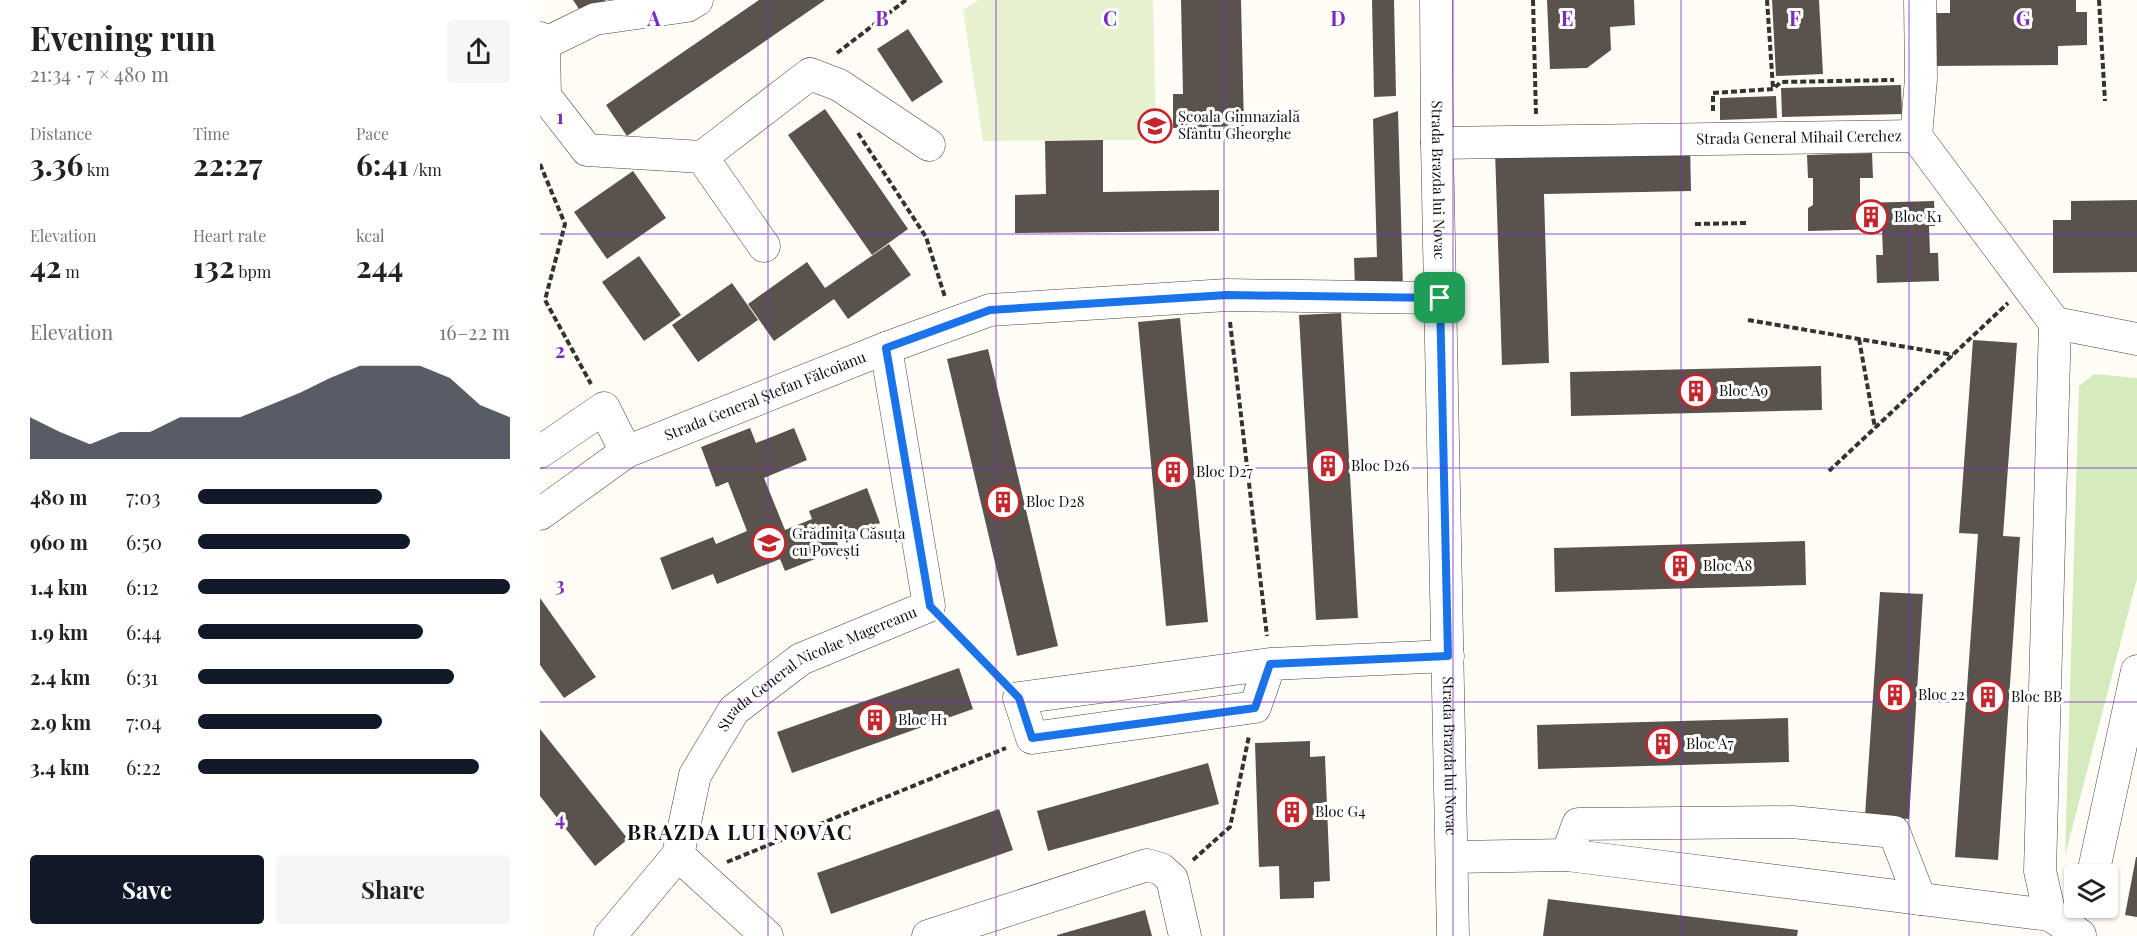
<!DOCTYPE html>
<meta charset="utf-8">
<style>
:root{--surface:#fff;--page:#f6f6f6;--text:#222;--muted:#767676;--accent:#111827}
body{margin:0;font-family:"Playfair Display",serif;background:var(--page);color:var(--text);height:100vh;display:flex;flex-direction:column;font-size:22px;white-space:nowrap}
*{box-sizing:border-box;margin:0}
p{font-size:20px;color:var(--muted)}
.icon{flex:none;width:33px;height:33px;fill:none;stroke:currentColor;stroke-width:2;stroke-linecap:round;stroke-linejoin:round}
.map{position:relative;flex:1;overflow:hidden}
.panel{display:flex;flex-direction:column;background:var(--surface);width:540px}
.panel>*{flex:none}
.controls{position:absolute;left:1524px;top:864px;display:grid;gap:12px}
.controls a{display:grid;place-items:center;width:54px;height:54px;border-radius:6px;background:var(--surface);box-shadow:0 2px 4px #0004;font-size:30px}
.pin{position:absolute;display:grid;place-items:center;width:51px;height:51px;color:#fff;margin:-26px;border-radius:12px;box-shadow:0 3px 9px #0006}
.round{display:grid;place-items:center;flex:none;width:63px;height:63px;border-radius:6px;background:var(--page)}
.summary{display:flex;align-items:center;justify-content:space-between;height:102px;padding:0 30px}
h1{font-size:33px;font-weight:700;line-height:45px}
.metrics{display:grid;grid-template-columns:repeat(3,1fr);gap:9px;height:102px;padding:6px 30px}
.metrics div{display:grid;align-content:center}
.metrics b{font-size:30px;font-weight:700}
.metrics small{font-size:16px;font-weight:400}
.metrics p{font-size:16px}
.chart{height:168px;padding:12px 30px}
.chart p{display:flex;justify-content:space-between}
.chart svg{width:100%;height:108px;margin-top:6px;fill:var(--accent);opacity:.7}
.button{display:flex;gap:12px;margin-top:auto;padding:12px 30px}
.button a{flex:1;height:69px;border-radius:6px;background:var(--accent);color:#fff;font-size:24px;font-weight:700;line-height:69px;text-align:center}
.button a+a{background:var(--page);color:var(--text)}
ul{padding:0 30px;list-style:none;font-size:20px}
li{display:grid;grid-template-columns:96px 72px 1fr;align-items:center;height:45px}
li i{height:15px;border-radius:8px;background:var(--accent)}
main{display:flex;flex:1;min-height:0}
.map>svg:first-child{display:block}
</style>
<main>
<section class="panel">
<div class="summary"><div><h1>Evening run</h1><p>21:34 · 7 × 480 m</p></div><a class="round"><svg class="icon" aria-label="share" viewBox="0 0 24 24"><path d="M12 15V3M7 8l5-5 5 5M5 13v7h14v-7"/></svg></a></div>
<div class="metrics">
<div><p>Distance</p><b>3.36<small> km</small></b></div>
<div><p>Time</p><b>22:27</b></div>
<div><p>Pace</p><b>6:41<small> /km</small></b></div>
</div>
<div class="metrics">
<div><p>Elevation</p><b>42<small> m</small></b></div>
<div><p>Heart rate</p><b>132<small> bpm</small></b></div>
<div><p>kcal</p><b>244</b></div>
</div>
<div class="chart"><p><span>Elevation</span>16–22 m</p>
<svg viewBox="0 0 160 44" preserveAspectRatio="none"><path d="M0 44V27L10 33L20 38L30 33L40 33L50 27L60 27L70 27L80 22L90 17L100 11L110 6L120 6L130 6L140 11L150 22L160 27V44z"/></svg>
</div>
<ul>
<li><b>480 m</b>7:03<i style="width:59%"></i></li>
<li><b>960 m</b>6:50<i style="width:68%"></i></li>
<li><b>1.4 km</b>6:12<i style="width:100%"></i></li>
<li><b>1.9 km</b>6:44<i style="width:72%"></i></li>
<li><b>2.4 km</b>6:31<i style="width:82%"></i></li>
<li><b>2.9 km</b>7:04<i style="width:59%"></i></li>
<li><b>3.4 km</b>6:22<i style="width:90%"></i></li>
</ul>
<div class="button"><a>Save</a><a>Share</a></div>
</section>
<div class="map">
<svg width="1597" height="936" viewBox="0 0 1597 936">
<rect width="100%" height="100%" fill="#fffdf5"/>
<!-- green -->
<path fill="#d5ebbd" d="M1554 374 1597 378V579L1525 856 1539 386Z"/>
<!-- pitch -->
<path fill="#e6f2cf" d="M439 0H613L616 140 443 141 423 10Z"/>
<!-- building -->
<path fill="#5a524d" d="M33 0H66L43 15Z
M219 0H285L87 136 66 105Z
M641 0H701L704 126 633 128V94H643Z
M832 0H854L856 96 834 97Z
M1007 0H1094L1095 25 1070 27 1071 50 1047 68 1010 69Z
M1232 0H1279L1283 74 1236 76Z
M1410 0H1536V12H1547V45L1518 46V65L1393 66 1392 13H1410Z
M368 29 403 82 372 102 337 49Z
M1361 85 1362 114 1242 117 1241 88Z
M1236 96 1237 118 1180 120V98Z
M285 109 368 229 332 255 248 135Z
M858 111 863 288 815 289 814 258 837 257 833 119Z
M563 140V192L679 190V231L475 233V195L506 194 505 141Z
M1150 144 1151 191 1004 194 1009 363 962 365 955 150Z
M1332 153 1333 178H1320V203L1394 201 1395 226H1389L1390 253H1398L1399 281 1337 283 1336 255H1343L1342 229 1268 231V208L1273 205V178H1268L1267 155Z
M93 171 126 218 67 259 34 212Z
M1597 200V272L1513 273V220H1531V201Z
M349 244 371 275 308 319 294 299 234 341 208 304 267 262 285 288Z
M99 256 141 315 104 341 62 282Z
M192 283 218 320 158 362 132 325Z
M801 313 818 618 776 620 759 315Z
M640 318 668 622 626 626 598 322Z
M1433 340 1477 343 1463 536 1480 537 1458 860 1415 857 1438 534 1419 533Z
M448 349 518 646 477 656 407 359Z
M1281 366 1282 410 1031 416 1030 372Z
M210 428 216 443 254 428 267 460 224 478 245 530 272 519 269 511 327 488 340 523 296 540 300 549 245 571 240 559 177 584 173 574 132 590 120 558 173 537 176 544 207 531 188 482 176 487 161 447Z
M1265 541 1266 585 1015 592 1014 548Z
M1340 592 1383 594 1369 819 1325 816Z
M0 598 56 677 24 698 0 665Z
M419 668 433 709 252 773 237 732Z
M1248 718 1249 762 998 769 997 725Z
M0 729 88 839 55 866 0 796Z
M770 741V757L785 756 790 881 774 882V898L740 899 739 866 719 867 715 743Z
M668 763 679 804 508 851 497 811Z
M459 809 473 850 291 914 277 873Z
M1596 857H1597V917L1585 915Z
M1008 899 1258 930 1257 936H1003Z
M605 910 612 936H517V935Z"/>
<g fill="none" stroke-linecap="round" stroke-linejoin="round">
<defs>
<g id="minor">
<path id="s1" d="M896 0 897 143 913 936"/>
<path d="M0 38 4 44 5 96 47 150 162 157 224 246"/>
<path d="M4 44 55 19 147 6 157 0"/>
<path d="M1376 136 1515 323 1597 339"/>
<path d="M1376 136 1381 79 1380 0"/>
<path id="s2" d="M897 143 1376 136"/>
<path d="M162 157 270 74 299 85 389 145"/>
<path d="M1515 323 1500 871 1510 915 1540 935"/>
<path d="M0 452 64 408 86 452"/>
<path id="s3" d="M0 514 86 452 346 348 450 310 687 295 900 298"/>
<path d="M730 664 715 707 492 738 479 698 730 664 908 656"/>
<path d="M138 855 227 936"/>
<path d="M1027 855 1038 824 1252 822 1354 832 1380 899"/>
<path d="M912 857 1027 855 1510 915"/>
<path d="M1553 874 1597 671"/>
<path id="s4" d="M70 936 138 855 155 775 194 710 261 659 389 606 346 348"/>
<path d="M388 936 607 865 621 869 632 879 645 936"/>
</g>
</defs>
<!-- minor casing -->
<use href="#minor" stroke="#444" stroke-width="33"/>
<!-- path -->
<path stroke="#333" stroke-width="4" stroke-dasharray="6 3" stroke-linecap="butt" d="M993 0 996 114
M1227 0 1233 88
M1559 0 1565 101
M297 53 366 0
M1173 111V93L1233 89 1241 82 1354 80
M318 133 386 237 405 297
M0 164 25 224 5 300 51 384
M1155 224 1206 223
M1208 320 1413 355
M690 322 727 636
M1319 339 1335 428
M1289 471 1468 303
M408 625 460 678
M653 860 690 827 709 736
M187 862 466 748"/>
<!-- minor -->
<use href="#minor" stroke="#fff" stroke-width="32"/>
</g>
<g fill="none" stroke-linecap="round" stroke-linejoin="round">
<defs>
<path id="route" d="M687 295 900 298 908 656 730 664 715 708 492 738 479 698 390 606 346 348 450 310Z"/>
</defs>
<!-- route casing -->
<use href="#route" stroke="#fff" stroke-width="12"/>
<!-- route -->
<use href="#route" stroke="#1a73e8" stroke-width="8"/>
</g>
<!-- grid -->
<path fill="none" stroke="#7b2cbf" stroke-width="1.5" stroke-opacity="0.55" d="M228 0V936M456 0V936M684 0V936M913 0V936M1141 0V936M1369 0V936M0 234H1597M0 468H1597M0 702H1597"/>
<!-- icons -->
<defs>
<symbol id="school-ring" viewBox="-11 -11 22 22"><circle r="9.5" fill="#fff" stroke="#c4262e" stroke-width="1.5"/><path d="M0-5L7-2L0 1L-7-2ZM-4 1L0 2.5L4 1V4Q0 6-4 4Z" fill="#c4262e"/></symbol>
<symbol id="building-ring" viewBox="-11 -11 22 22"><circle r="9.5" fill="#fff" stroke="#c4262e" stroke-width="1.5"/><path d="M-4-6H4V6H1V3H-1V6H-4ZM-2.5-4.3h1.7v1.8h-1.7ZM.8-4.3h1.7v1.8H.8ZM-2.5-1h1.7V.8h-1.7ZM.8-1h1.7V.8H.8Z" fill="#c4262e"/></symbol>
</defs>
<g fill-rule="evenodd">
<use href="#school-ring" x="596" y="107" width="38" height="38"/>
<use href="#building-ring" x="1312" y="198" width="38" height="38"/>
<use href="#building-ring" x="1137" y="372" width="38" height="38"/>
<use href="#building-ring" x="769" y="447" width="38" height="38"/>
<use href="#building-ring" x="614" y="453" width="38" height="38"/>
<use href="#building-ring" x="444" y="483" width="38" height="38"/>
<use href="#school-ring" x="210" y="524" width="38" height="38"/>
<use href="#building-ring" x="1121" y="547" width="38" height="38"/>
<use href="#building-ring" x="1336" y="676" width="38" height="38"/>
<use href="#building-ring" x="1429" y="678" width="38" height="38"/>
<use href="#building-ring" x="316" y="701" width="38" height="38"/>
<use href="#building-ring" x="1104" y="725" width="38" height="38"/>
<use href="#building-ring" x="733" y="793" width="38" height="38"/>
</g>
<g text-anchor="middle" stroke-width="6" stroke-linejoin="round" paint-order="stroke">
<!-- poi labels -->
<g font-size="15" fill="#111" stroke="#fff" text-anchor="start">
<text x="638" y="122">Școala Gimnazială<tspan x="638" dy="17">Sfântu Gheorghe</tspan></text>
<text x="1354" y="222">Bloc K1</text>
<text x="1179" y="396">Bloc A9</text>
<text x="811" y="471">Bloc D26</text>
<text x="656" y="477">Bloc D27</text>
<text x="486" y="507">Bloc D28</text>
<text x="252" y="539">Grădinița Căsuța<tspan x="252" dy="17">cu Povești</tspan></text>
<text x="1163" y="571">Bloc A8</text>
<text x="1378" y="700">Bloc 22</text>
<text x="1471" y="702">Bloc BB</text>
<text x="358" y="725">Bloc H1</text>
<text x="1146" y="749">Bloc A7</text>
<text x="775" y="817">Bloc G4</text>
</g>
<!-- street labels -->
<g font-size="15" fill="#111" stroke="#fff">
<text dy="5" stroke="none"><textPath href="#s2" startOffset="362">Strada General Mihail Cerchez</textPath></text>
<text dy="5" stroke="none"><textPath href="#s1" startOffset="180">Strada Brazda lui Novac</textPath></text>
<text dy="5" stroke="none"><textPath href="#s3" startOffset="256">Strada General Ștefan Fălcoianu</textPath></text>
<text dy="5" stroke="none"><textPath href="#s4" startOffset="356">Strada General Nicolae Magereanu</textPath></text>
<text dy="5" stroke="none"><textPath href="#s1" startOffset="756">Strada Brazda lui Novac</textPath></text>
</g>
<!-- district labels -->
<g font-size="21" font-weight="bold" letter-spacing="1.5" fill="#111" stroke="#fff">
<text x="200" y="840">BRAZDA LUI NOVAC</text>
</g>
</g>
<g font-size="20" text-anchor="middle" font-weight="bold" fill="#7b2cbf" stroke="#fff" stroke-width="6" stroke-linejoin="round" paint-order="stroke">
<text x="114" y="26">A</text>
<text x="342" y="26">B</text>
<text x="570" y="26">C</text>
<text x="798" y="26">D</text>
<text x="1027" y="26">E</text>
<text x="1255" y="26">F</text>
<text x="1483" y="26">G</text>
<text x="20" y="124">1</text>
<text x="20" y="358">2</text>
<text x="20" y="592">3</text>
<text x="20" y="826">4</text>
</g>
</svg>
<div class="controls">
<a><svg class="icon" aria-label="layers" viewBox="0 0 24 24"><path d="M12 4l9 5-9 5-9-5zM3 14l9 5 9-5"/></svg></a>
</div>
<div class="pin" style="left:900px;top:298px;background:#1e9e55"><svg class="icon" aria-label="arrive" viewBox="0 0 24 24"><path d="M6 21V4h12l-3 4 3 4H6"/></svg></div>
</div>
</main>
